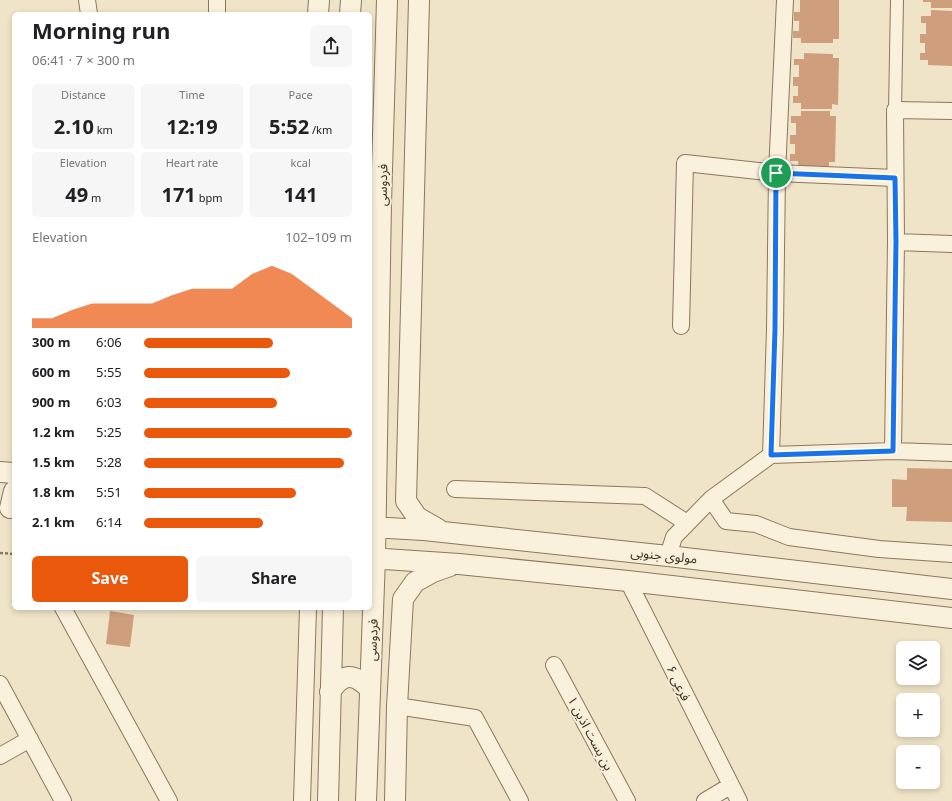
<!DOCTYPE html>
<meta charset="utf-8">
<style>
:root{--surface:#fff;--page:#f6f6f6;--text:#202124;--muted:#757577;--accent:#ea580c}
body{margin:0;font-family:Georgia,"Noto Sans Arabic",serif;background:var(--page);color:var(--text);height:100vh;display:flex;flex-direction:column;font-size:15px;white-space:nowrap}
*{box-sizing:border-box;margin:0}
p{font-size:13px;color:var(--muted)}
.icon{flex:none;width:22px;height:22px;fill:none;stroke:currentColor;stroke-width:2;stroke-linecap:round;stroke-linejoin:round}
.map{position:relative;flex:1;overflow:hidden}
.panel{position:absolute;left:12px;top:12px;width:360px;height:598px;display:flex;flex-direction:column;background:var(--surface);border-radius:6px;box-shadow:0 2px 6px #0003}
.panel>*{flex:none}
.buttons{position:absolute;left:896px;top:641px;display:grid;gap:8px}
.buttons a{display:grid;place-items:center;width:44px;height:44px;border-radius:6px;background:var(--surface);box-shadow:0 2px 6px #0003;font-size:20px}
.pin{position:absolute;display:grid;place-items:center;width:34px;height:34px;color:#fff;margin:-17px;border:2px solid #fff;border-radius:50%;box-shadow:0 1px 4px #0007}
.round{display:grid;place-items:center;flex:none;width:42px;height:42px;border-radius:6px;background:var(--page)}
.headline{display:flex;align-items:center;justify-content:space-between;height:68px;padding:0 20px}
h1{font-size:22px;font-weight:700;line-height:30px}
.stats{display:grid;grid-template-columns:repeat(3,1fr);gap:6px;height:68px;padding:4px 20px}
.stats div{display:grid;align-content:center;border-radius:6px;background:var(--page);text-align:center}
.stats b{font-size:20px;font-weight:700}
.stats small{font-size:11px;font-weight:400}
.stats p{font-size:11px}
.chart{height:112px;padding:8px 20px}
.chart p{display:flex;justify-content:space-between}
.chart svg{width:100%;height:72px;margin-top:4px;fill:var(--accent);opacity:.7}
.button{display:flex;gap:8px;margin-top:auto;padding:8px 20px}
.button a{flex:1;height:46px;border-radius:6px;background:var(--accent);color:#fff;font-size:16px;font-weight:700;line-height:46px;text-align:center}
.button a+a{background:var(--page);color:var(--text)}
ul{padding:0 20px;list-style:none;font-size:13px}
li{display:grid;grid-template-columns:64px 48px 1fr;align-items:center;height:30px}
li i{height:10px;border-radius:5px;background:var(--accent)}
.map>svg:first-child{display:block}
</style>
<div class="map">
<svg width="952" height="801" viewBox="0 0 952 801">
<rect width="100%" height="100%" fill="#f0e4c8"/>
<!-- building -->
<path fill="#cf9f7d" d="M800 0H839V39H833V43H801V38H793V31H799V21H794V12H800Z
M923 0H952V8H931V2H923Z
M931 10 952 11V66L928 65V60H920V53H925V43H920V34H926V23H921V16H931Z
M804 53 833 54V58H839L838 105 832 104V109H801V103H793V96H798V86H793V77H799V65H794V59H804Z
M801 111H830V116H836L835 162H829V167L798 166V161H790V154H795V144H790V135H796V123H791V116H801Z
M907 468 952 469V522L906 521 907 507H892V479L907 480Z
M110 611 134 615 130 647 106 644Z"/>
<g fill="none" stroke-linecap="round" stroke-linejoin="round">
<defs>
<path id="pedestrian" d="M895 110 897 0"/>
<path id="minor" d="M87 0 89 14
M217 14V0
M952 111 895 110 896 242 952 244
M681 326 685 163 777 173 895 178
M893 451 896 242
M771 455 893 451 952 453
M455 489 645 496 687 523
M711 499 726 521 756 524 789 537 879 549 952 554
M668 556 674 537 711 499 771 455 775 329 777 173 785 0
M628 581 739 801
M63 608 169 801
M554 665 627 801
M0 684 63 801
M397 706 475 718 520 801
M0 756 30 739
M302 801 308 608
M705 801 730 786"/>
<path id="tertiary" d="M419 0 406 501 417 517 438 529
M318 14 319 0
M350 14 351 0
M0 472 14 473
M10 508 14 491
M370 527 424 530 668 556 952 589
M370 558 459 564 628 581 952 618
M330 692C343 672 354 673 370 689
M328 801 333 608
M366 801 375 558 381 204 387 0
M395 801 397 706 403 599 415 582 433 572 450 566"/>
</defs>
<!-- pedestrian casing -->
<use href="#pedestrian" stroke="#8d765c" stroke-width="14"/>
<!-- minor casing -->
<use href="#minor" stroke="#8d765c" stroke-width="18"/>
<!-- tertiary casing -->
<use href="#tertiary" stroke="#8d765c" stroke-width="22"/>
<!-- path -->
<path stroke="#8d765c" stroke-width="2.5" stroke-dasharray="3 2" stroke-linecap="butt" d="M0 553 14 554"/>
<!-- pedestrian -->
<use href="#pedestrian" stroke="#faf1dc" stroke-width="12"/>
<!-- minor -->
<use href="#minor" stroke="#faf1dc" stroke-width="16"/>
<!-- tertiary -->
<use href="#tertiary" stroke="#faf1dc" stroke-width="20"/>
</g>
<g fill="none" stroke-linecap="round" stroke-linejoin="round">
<defs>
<path id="route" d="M776 173 895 178 896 242 893 451 771 455 775 329Z"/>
</defs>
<!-- route casing -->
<use href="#route" stroke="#fff" stroke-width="8"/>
<!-- route -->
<use href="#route" stroke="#1a73e8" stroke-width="5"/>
</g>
<g text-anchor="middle" stroke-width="4" stroke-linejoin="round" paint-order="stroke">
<!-- street labels -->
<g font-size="13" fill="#3d2e20" stroke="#f7eed8">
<text transform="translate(382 185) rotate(-89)" y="5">فردوسی</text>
<text transform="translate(664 555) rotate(6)" y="5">مولوی جنوبی</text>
<text transform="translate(372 640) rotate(-88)" y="5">فردوسی</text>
<text transform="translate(679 683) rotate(64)" y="5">فرعی ۶</text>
<text transform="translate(591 733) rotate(62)" y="5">بن بست اذین ۱</text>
</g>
</g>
</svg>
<div class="buttons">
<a><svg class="icon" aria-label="layers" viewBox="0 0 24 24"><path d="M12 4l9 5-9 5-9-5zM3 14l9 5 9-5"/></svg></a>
<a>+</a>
<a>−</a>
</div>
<div class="pin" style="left:776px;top:173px;background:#1e9e55"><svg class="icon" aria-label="arrive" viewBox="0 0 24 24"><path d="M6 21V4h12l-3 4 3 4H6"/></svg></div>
<section class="panel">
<div class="headline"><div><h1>Morning run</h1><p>06:41 · 7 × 300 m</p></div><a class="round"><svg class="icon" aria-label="share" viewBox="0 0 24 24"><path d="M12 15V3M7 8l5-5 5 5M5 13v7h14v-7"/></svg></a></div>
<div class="stats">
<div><p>Distance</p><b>2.10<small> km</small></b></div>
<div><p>Time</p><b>12:19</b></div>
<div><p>Pace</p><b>5:52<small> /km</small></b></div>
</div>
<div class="stats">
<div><p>Elevation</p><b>49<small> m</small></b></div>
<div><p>Heart rate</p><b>171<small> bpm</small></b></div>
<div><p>kcal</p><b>141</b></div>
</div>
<div class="chart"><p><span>Elevation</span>102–109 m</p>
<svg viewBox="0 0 160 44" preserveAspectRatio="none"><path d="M0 44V38L10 38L20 33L30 29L40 29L50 29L60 29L70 24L80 20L90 20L100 20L110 11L120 6L130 11L140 20L150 29L160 38V44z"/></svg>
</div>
<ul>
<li><b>300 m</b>6:06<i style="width:62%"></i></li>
<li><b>600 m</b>5:55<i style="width:70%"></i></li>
<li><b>900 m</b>6:03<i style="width:64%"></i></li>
<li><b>1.2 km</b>5:25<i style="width:100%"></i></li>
<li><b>1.5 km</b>5:28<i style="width:96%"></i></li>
<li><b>1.8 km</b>5:51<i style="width:73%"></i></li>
<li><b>2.1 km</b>6:14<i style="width:57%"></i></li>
</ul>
<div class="button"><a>Save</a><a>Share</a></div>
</section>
</div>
